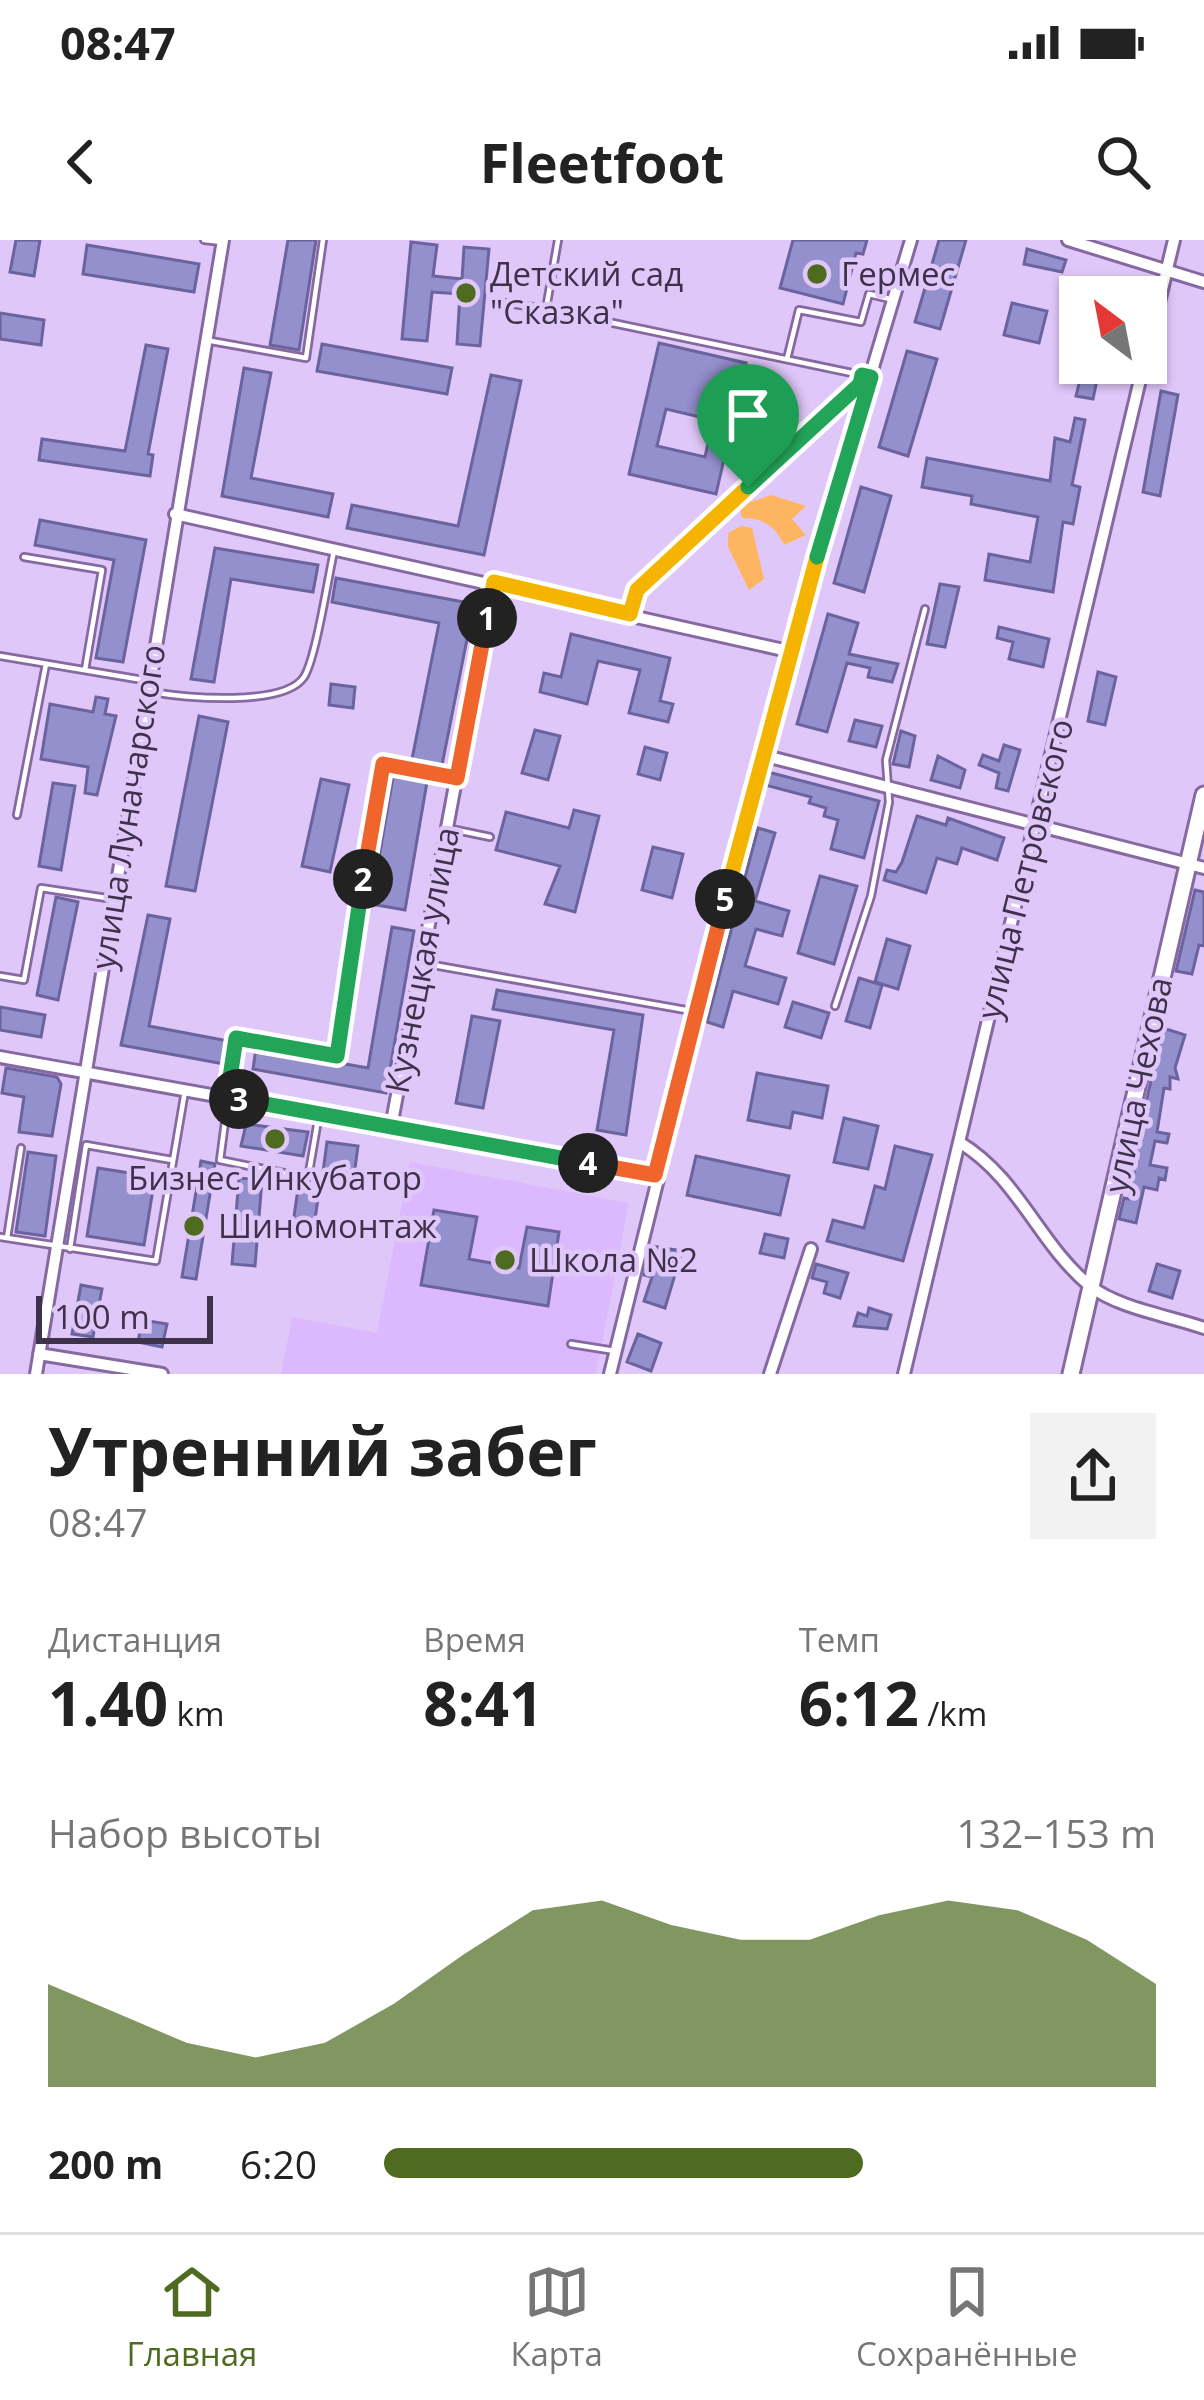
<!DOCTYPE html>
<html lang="ru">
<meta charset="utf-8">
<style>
:root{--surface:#fff;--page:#f2f2f2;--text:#222;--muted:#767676;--line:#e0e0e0;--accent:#4e6b1f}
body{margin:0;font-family:"Open Sans",sans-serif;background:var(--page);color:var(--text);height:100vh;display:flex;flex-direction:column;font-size:45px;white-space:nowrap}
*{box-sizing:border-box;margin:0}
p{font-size:39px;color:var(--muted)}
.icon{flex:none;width:66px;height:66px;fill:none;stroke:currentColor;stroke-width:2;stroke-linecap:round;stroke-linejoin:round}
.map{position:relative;height:1134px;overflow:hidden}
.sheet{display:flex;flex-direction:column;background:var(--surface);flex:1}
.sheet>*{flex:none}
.needle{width:78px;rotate:328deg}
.buttons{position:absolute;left:1059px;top:36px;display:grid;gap:24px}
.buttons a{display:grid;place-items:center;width:108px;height:108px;border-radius:0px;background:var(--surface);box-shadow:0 3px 9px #0004;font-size:60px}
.scale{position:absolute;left:36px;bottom:30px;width:177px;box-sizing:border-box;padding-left:12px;border:6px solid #3e314a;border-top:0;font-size:33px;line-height:42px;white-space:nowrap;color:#3e314a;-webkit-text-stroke:9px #e0c7f9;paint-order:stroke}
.pin{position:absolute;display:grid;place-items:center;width:102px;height:102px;color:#fff;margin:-123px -51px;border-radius:50% 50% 50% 0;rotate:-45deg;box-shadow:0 0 12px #0007}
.pin .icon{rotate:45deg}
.km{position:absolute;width:60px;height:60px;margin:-30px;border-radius:50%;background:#222;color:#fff;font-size:33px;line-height:60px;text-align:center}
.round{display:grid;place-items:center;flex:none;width:126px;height:126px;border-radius:0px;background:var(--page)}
.headline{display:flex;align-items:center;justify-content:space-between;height:204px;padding:0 48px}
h1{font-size:66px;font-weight:700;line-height:90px}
.metrics{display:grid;grid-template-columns:repeat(3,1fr);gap:18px;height:204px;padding:12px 48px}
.metrics div{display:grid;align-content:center}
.metrics b{font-size:60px;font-weight:700}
.metrics small{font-size:33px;font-weight:400}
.metrics p{font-size:33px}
.chart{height:336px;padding:24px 48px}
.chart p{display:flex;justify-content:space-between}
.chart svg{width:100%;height:216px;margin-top:12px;fill:var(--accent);opacity:.7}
ul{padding:0 48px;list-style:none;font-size:39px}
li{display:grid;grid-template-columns:192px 144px 1fr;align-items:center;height:90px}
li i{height:30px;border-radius:15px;background:var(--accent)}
.status{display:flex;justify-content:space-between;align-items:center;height:84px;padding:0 60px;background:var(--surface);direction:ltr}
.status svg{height:33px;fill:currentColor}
header{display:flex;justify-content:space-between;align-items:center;height:156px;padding:0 48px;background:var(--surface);font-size:54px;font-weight:700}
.menu{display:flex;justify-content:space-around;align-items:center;height:168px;border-top:3px solid var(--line);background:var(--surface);font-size:33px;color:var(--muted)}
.menu a{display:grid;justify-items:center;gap:6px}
.menu .current{color:var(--accent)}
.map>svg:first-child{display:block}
</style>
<div class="status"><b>08:47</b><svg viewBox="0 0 49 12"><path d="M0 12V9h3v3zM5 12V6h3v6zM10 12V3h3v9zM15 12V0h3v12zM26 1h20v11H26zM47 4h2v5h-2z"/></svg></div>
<header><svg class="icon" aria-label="back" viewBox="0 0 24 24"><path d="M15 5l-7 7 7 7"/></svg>Fleetfoot<svg class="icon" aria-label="search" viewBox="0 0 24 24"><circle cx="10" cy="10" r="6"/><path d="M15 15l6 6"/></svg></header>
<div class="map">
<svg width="1204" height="1134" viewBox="0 0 1204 1134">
<rect width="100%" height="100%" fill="#e0c7f9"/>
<!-- built -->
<path fill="#dcb9fe" d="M410 922 629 963 596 1134H281L292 1077 377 1093Z"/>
<!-- green -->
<path fill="#feb561" d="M771 255 806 266 792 279 806 295 784 305C775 285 762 278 742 278L739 266Z
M741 286 752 288 764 339 749 350 728 307V293Z"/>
<!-- building -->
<path fill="#948fcd" stroke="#6a639e" stroke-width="3" fill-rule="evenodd" d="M16 0H40L34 36 10 32Z
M288 0H316L299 110 270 105Z
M793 0H867L863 14 856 13 843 64 780 48Z
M939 0H966L940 89 915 82Z
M411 2 437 5 433 36 462 39 464 7 489 9 480 106 457 104 460 54 432 52 427 101 402 99Z
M87 5 199 24 194 52 83 34Z
M1027 9 1066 20 1062 32 1024 24Z
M1012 63 1047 71 1039 103 1004 95Z
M0 73 44 80 41 105 0 99Z
M659 103 746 123 716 254 629 234ZM666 169 713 180 705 217 657 206Z
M322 104 452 128 447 154 317 131Z
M146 105 168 109 148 214 153 215 150 236 39 220 42 199 125 211Z
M907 111 937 119 908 216 879 207Z
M1084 123H1108L1103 136 1098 135 1093 159 1076 156Z
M244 128 271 133 251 238 333 254 328 277 222 256Z
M491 135 521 141 484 315 347 288 352 265 458 286Z
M1161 151 1178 155 1160 256 1143 252Z
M1075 178 1085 180 1072 245 1080 247 1073 284 1063 282 1053 352 985 340 989 314 1030 322 1038 277 971 264 972 256 922 247 927 218 1050 241 1055 198 1070 202Z
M861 247 891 256 864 352 834 343Z
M40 280 146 300 123 422 96 418 114 320 35 305Z
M215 308 318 325 313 352 231 339 214 442 191 439Z
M336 338 474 364 442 525 412 519 439 383 332 362Z
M940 344 959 347 945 407 927 404Z
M828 374 858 383 849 414 898 424 892 442 868 437 870 428 847 423 827 492 797 484Z
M999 387 1049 399 1043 427 1009 419 1013 402 997 398Z
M571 394 670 418 660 461 673 464 668 482 629 473 640 430 598 421 587 464 540 452 544 433 561 437Z
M1098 432 1116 437 1105 485 1088 481Z
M331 444 355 447 353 468 329 465Z
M96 457 108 459 105 474 116 476 97 555 85 553 88 527 41 519 50 464 93 472Z
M199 476 228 482 195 651 166 646Z
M855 480 882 486 876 507 849 501Z
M535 490 560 496 548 540 522 533Z
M901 491 915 496 909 527 893 524Z
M1004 505 1020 510 1008 551 996 548 999 533 979 525 983 515 999 521Z
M645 507 667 513 660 540 638 534Z
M938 516 965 530 960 548 931 540Z
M768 532 879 561 864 618 831 609 838 580 824 576 826 568 809 563 811 557 765 545Z
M393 537 427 542 405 670 371 664Z
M321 539 349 545 330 632 302 626Z
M53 543 75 546 61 630 39 626Z
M574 570 599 576 575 672 545 664 560 626 496 610 506 572 569 588Z
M917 576 946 585 948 578 1004 598 997 620 962 608 957 624 937 618 926 653 884 640 887 630 896 632 902 622Z
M758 588 775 593 755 661 789 671 782 696 756 689 745 726 786 738 778 764 733 751 723 787 707 782Z
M653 607 683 614 672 658 642 650Z
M820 636 857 646 834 724 798 713Z
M1195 650 1204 652V706L1199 705 1192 734 1176 731Z
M56 657 78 662 58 760 37 755Z
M148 675 170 679 149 786 228 801 224 824 121 805Z
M392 687 414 691 386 853 253 829 256 808 368 828Z
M887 699 910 706 898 749 875 742Z
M859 738 882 745 870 788 846 781Z
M497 750 643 775 626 895 597 890 614 790 493 769Z
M793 762 829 773 821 798 785 787Z
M0 767 45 775 41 797 0 790Z
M472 776 500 781 483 868 456 863Z
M1163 788 1185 795 1175 828 1178 839 1170 837V849L1164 848 1157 892 1169 894 1167 903 1155 901 1150 925 1167 928 1165 940 1159 938 1157 950 1144 947 1136 983 1119 979 1124 958 1129 959 1134 933H1130Z
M6 828 57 837 61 844 52 896 19 892 24 857 2 853Z
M757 833 828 846 822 878 793 872 790 888 748 880Z
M844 878 878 886 868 929 834 922Z
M246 884 308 892 303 916 241 906Z
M327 902 358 906 354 936 323 932Z
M895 906 932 915 903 1021 827 1001 833 980 864 988 875 946 885 949Z
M28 912 56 916 45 996 16 992Z
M696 916 789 936 780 975 687 955Z
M201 921 215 924 196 1039 182 1037Z
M98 928 155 937 144 1005 87 996Z
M239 938 262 940 255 1026 232 1024Z
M298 949 319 952 314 986 293 983Z
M434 970 477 977 469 1019 519 1028 527 987 559 992 548 1066 421 1045Z
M765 994 788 999 784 1018 760 1013Z
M652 1006 682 1011 665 1068 644 1061 652 1037 644 1035Z
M816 1024 848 1033 840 1058 824 1053 827 1042 812 1038Z
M1157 1024 1180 1031 1172 1058 1149 1051Z
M81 1045 102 1049 93 1097 72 1094Z
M869 1068 891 1075 887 1089 854 1086 858 1073 867 1076Z
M142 1080 167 1084 162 1107 138 1102Z
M638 1094 661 1103 651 1131 627 1122Z"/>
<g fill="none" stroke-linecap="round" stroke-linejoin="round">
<defs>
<path id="lane" d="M204 0 222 2
M558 0 546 69 871 137
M506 63 546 69
M211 101 306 118 323 0
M787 119 799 70 861 82 869 54 894 60
M24 317 102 330 85 430
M0 416 149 441
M153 452C185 458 284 467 304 437 316 418 328 338 334 311
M17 575 46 424
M447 588 490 597
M422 723 697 772
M0 736 24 740 41 648 113 659
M835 766 871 656 889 562 886 520 925 369
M319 874 308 938 220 920 236 798 337 816 383 524 456 538
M0 997 156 1021 185 851
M7 998 21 908
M70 1009 86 905 172 920
M571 1104 615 1111"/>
<path id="street" d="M1068 0 1204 42
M1146 116 1174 0
M175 274 788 411
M762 515 1204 628
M0 817 655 935
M391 887 493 342
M959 902C1019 938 1038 1003 1090 1046 1118 1068 1170 1076 1204 1088
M39 1114 162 1134
M36 1134 223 0
M610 1134 788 411 911 0
M770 1134 811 1009
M904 1134 1144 123"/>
<path id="secondary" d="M1071 1134 1204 555"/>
</defs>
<!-- lane casing -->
<use href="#lane" stroke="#8769a2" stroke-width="10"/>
<!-- street casing -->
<use href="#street" stroke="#8769a2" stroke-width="16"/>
<!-- secondary casing -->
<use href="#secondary" stroke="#8769a2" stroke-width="21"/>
<!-- path -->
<path stroke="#ab96c0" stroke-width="3" stroke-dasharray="6 9" stroke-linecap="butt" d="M633 365 637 350 856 147"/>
<!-- lane -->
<use href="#lane" stroke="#fff" stroke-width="4.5"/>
<!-- street -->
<use href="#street" stroke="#fff" stroke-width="10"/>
<!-- secondary -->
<use href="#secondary" stroke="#fff" stroke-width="15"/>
</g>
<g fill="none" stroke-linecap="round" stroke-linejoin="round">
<defs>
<path id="split-1" d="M487 378 494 342 630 374 637 350 748 247"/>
<path id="split-2" d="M363 639 383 524 457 538 487 378"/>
<path id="split-3" d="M239 859 227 857 236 798 337 816 363 639"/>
<path id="split-4" d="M239 859 588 923"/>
<path id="split-5" d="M588 923 655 935 725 659"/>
<path id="split-6" d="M725 659 817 317"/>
<path id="split-7" d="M748 247 860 144 862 135 871 137 817 317"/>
</defs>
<!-- split-1 casing -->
<use href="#split-1" stroke="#fff" stroke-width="24"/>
<!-- split-2 casing -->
<use href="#split-2" stroke="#fff" stroke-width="24"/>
<!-- split-3 casing -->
<use href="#split-3" stroke="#fff" stroke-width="24"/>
<!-- split-4 casing -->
<use href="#split-4" stroke="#fff" stroke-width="24"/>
<!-- split-5 casing -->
<use href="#split-5" stroke="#fff" stroke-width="24"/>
<!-- split-6 casing -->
<use href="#split-6" stroke="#fff" stroke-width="24"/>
<!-- split-7 casing -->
<use href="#split-7" stroke="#fff" stroke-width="24"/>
<!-- split-1 -->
<use href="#split-1" stroke="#f5b400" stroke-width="15"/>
<!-- split-2 -->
<use href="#split-2" stroke="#f0652b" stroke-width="15"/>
<!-- split-3 -->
<use href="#split-3" stroke="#22a559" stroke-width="15"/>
<!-- split-4 -->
<use href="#split-4" stroke="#22a559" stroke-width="15"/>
<!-- split-5 -->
<use href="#split-5" stroke="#f0652b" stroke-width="15"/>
<!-- split-6 -->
<use href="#split-6" stroke="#f5b400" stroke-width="15"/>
<!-- split-7 -->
<use href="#split-7" stroke="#22a559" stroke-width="15"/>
</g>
<!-- markers -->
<g fill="#4e6b1f" stroke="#e0c7f9" stroke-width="4.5">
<circle cx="817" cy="34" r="12"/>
<circle cx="466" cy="53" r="12"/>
<circle cx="275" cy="899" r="12"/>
<circle cx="194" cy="986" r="12"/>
<circle cx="505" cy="1020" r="12"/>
</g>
<g text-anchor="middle" stroke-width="9" stroke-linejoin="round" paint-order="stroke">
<!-- poi labels -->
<g font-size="33" fill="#3e314a" stroke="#e0c7f9" text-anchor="start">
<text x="490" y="46">Детский сад<tspan x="490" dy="38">"Сказка"</tspan></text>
<text x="841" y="46">Гермес</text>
<text x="275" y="950" text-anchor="middle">Бизнес Инкубатор</text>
<text x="218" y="998">Шиномонтаж</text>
<text x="529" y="1032">Школа №2</text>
</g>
<!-- street labels -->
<g font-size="33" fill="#3e314a" stroke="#e0c7f9">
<text transform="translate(128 567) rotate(-81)" y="12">улица Луначарского</text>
<text transform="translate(1025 629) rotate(-76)" y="12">улица Петровского</text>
<text transform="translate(422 720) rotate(-79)" y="12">Кузнецкая улица</text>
<text transform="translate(1138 845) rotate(-78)" y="12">улица Чехова</text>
</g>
</g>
</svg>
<div class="buttons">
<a><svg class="needle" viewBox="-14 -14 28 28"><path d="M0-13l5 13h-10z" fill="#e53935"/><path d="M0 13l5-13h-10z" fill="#767676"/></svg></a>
</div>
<div class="scale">100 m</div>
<div class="pin" style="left:748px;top:247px;background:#1e9e55"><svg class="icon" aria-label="arrive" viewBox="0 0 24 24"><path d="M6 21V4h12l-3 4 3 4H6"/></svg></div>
<b class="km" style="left:487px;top:378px">1</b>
<b class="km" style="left:363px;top:639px">2</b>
<b class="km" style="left:239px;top:859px">3</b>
<b class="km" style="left:588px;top:923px">4</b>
<b class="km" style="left:725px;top:659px">5</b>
</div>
<section class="sheet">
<div class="headline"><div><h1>Утренний забег</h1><p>08:47</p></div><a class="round"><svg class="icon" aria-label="share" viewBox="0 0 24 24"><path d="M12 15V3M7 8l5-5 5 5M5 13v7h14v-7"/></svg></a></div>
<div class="metrics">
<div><p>Дистанция</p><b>1.40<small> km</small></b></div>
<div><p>Время</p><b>8:41</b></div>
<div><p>Темп</p><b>6:12<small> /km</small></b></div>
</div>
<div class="chart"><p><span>Набор высоты</span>132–153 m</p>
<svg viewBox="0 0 160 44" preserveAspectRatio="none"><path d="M0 44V23L10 29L20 35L30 38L40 35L50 27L60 17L70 8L80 6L90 11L100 14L110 14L120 9L130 6L140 8L150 14L160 23V44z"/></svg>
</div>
<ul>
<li><b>200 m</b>6:20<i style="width:62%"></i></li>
</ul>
</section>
<nav class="menu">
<a class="current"><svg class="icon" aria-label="home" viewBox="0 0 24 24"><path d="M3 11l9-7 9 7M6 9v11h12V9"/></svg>Главная</a>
<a><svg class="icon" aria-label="map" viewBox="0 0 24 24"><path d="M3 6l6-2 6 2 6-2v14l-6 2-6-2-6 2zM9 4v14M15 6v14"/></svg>Карта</a>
<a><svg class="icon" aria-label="saved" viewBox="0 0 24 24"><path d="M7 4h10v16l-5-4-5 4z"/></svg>Сохранённые</a>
</nav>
